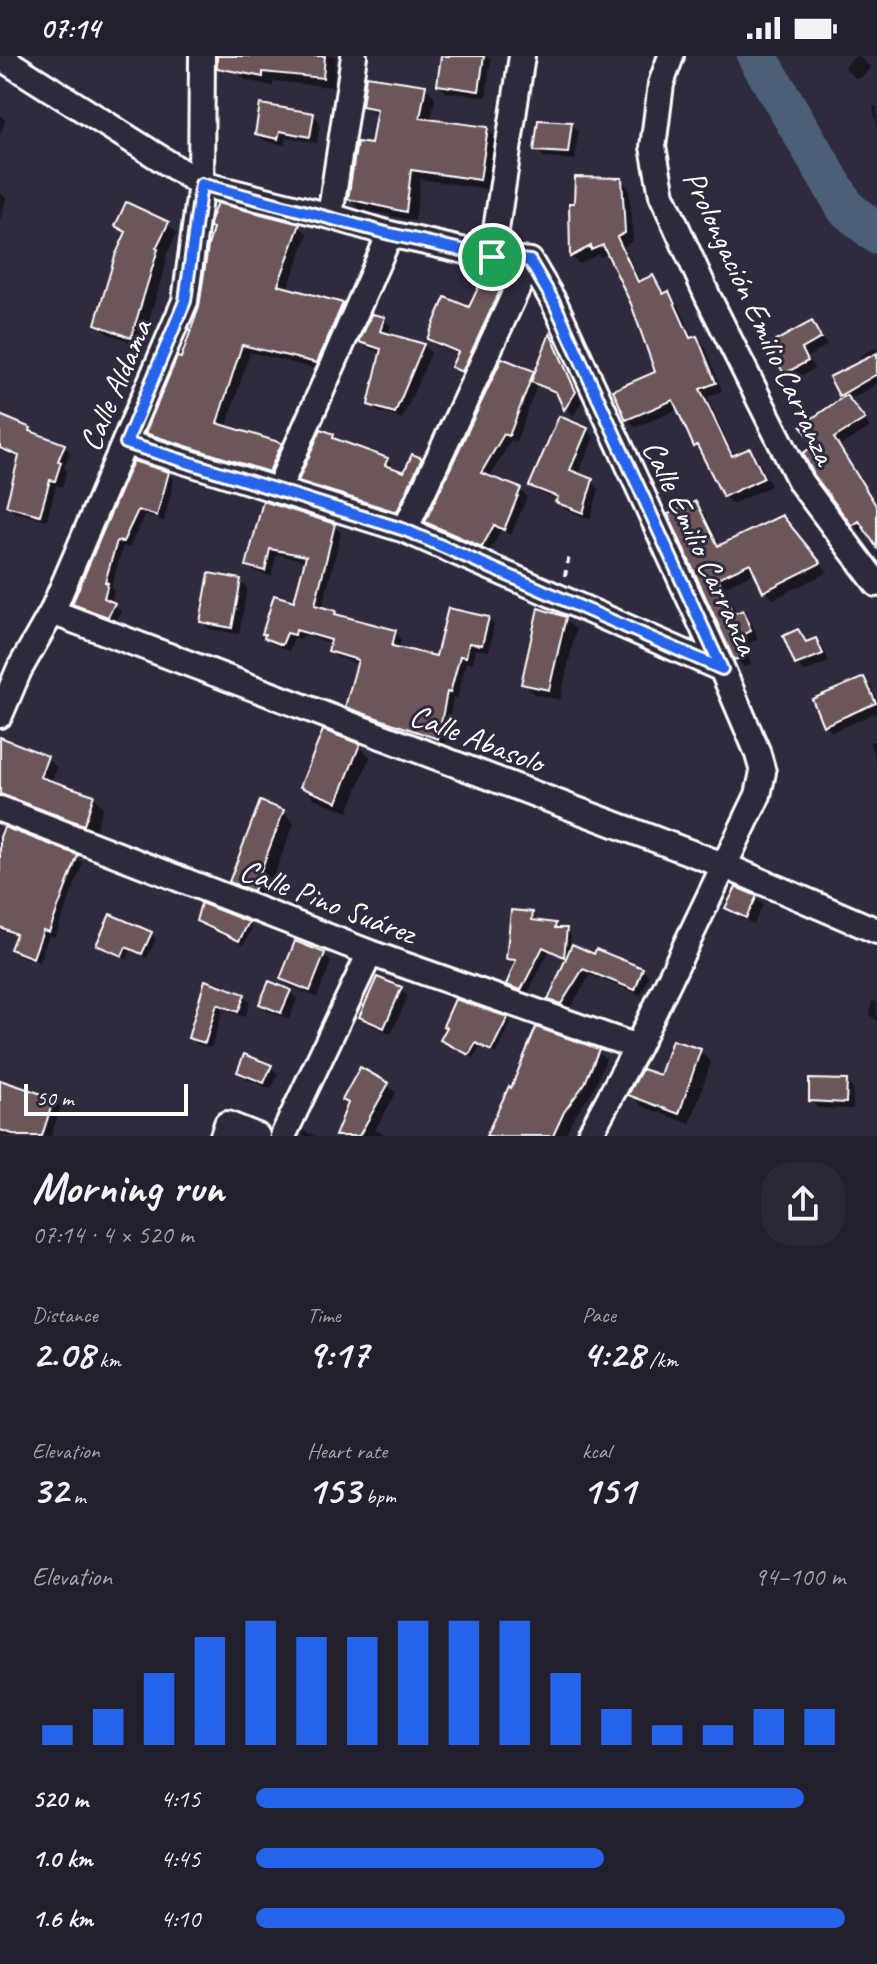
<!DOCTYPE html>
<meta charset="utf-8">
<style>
:root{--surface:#23202e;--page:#2b2836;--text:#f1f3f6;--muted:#a3a3aa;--accent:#2563eb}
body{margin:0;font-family:Caveat,sans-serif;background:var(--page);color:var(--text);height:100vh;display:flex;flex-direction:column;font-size:30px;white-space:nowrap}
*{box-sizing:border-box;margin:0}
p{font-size:26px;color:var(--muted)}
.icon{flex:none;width:44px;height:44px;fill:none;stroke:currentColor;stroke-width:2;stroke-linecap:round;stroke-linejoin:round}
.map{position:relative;height:1080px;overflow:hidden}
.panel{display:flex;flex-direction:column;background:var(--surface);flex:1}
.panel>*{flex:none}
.scale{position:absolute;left:24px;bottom:20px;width:164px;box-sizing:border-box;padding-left:8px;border:4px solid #fff;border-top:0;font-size:22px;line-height:28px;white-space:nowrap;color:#fff;-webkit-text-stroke:6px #2f2a3d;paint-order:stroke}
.pin{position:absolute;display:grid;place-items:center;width:68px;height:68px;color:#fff;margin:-34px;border:4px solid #fff;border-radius:50%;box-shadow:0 2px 8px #0007}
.round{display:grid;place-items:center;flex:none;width:84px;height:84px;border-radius:32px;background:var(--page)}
.summary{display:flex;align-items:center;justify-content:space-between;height:136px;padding:0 32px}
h1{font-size:44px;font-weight:700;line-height:60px}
.metrics{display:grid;grid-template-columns:repeat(3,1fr);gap:12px;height:136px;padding:8px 32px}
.metrics div{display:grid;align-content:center}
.metrics b{font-size:40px;font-weight:700}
.metrics small{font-size:22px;font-weight:400}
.metrics p{font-size:22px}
.chart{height:224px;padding:16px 32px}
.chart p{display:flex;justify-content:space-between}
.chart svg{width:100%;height:144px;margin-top:8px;stroke:var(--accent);stroke-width:6}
ul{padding:0 32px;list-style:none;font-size:26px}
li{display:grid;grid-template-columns:128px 96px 1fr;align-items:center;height:60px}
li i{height:20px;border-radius:10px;background:var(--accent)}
.status{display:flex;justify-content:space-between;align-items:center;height:56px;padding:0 40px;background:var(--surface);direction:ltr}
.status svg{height:22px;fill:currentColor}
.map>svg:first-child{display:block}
</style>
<div class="status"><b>07:14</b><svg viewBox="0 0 49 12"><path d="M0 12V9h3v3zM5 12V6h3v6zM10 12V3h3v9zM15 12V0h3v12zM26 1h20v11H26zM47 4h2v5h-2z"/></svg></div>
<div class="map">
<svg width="877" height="1080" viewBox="0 0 877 1080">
<rect width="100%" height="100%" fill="#2f2a3d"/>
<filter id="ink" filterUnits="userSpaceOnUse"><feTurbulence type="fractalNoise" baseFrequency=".0125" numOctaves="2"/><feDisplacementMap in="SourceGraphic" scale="16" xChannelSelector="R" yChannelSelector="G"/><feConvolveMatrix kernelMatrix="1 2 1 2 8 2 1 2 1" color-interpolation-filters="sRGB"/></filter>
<g filter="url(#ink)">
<!-- shadow -->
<path fill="#0007" d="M237 0H336L333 31 273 25V30L246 24 235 14Z
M451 0 491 2 486 41 446 36 439 29Z
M856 0H859L871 12 860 22H855L844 11Z
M425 31 435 41 431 66 487 73 497 83 489 133 420 123 415 165 360 153 350 143 372 90 377 60 364 50Z
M873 50H877V73Z
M313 58 320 66 317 87 287 81 285 89 265 85 257 78Z
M0 59 5 64 0 80Z
M571 68 578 75 575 104 544 101 536 94Z
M621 124 629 132 633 185 624 190 641 227 653 222 666 239 669 238 677 246 694 283 696 282 705 290 722 335 707 341 735 401 749 394 757 402 771 430 732 448 724 440 704 398 696 390 679 353 636 371 628 363 658 317 632 247 609 197 601 201 598 198 580 208 572 201 571 149Z
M0 136 6 142 0 165Z
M167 168 177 177 165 202 167 204 141 290 107 277 97 267 127 179 117 170Z
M299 170 308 178 287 234 342 249 350 257 325 315 250 296 226 372 281 389 289 397 278 423 156 385 147 377 182 304Z
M504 225 511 232 469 321 454 311 459 299 436 289 429 282 470 254Z
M384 263 391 270 388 279 423 289 431 297 402 363 378 356 370 348 382 297 369 293 361 286Z
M811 267 827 289 808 301 814 313 793 324 786 317Z
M551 280 557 286 582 345 573 360 560 340 537 329 516 386 511 384 489 422 520 434 527 441 511 479 501 474 489 497 434 473 427 466 533 316 536 319Z
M877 291V328L849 344 870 371 840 390 877 449V487L866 472 861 476 854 468 818 390 845 342 841 339 863 305 860 300Z
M0 362 64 390 70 396 64 412 67 414 62 431 56 429 47 464 14 456 8 449 20 403 0 394Z
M587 374 594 381 578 420 592 425 599 433 590 463 565 453 558 444 539 436 532 429Z
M333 380 339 386 387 404 393 410 392 414 405 419 421 404 427 410 404 461 307 431 301 425Z
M134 407 168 418 174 424 164 465 145 459 129 492 123 490 111 532 114 535 111 547 121 555 115 566 81 553 74 547Z
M264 448 334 470 341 477 322 553 335 557 339 561 395 576 401 583 399 593 438 602 488 562 494 569 489 595 475 593 473 607 466 606 457 643 453 641 445 689 355 657 348 650 359 608 337 601 330 595 332 588 303 579 301 584 294 582 289 595 273 588 266 582 264 577 296 547 307 505 277 498 271 520 255 516 248 509Z
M696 448 704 456 721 491 790 470 828 516 773 543 765 534 756 516 725 530 737 559 742 557 751 565 758 583 744 589 751 609 744 611 736 603Z
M240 525 247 532 239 578 209 573 202 565Z
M565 563 576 574 560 644 534 638 523 627Z
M797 575 808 588 816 584 823 591 829 606 804 616 797 608 786 581Z
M864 623 871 630 877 644V656L832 676 825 669Z
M0 683 47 702 57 712 51 727 93 741 103 751 94 778 0 749Z
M877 684V706L869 686Z
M359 690 370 701 348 756 314 742 303 731Z
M283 756 294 767 264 845 242 837 231 825Z
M0 784 76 801 83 807 55 881 49 879 39 906 18 899 12 893 17 880 0 874Z
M756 842 763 849 754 868 735 859 727 852Z
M532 858 537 863V867L555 869 560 874H566L571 880 570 890 595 901 642 913 649 920 641 939 590 919 569 954 557 950 550 943 567 904 549 895 527 939 514 934 508 928 517 908 508 903Z
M198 865 248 868 252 872 244 889 203 870Z
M151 878 156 883 147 902 131 894 127 903 104 893 99 888Z
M324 899 331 906 317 941 289 930 282 922Z
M206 927 244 940 250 946 245 961 223 953 211 992 196 988 190 982Z
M400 933 408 940 391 978 369 968 361 961Z
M290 936 297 943 289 963 268 955 261 948Z
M872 945 877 946V965L870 959Z
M507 963 511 967 496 998 480 990 474 1002 443 983Z
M537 974 599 997H595L579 1036 582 1037 599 997 606 1003 592 1036 572 1064 565 1080H542L531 1075 529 1080H488L510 1033 512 1034Z
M700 995 711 1006 690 1068 642 1050 631 1039Z
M270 1011 278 1018 271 1033 246 1023 239 1016Z
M0 1026 53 1044 61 1051 51 1080H7L0 1078Z
M846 1026 853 1033V1053L818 1052 811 1045Z
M387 1029 396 1037 375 1074 389 1080H337L350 1049 344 1043Z
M304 1075 316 1080H302Z"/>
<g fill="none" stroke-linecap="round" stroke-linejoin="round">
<!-- river -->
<path stroke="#4c5f77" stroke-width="40" d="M757 0 846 152 877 178"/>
</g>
<!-- building -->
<path fill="#6c575a" stroke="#fff" stroke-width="2" d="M217 0H325L323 22 263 16V21L217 12Z
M441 0H484L479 35 437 29Z
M366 20 426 29 420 62 488 71 480 124 411 114 406 156 348 143 357 86 371 88 377 53 362 50Z
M260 48 314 57 310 81 280 75 278 83 255 78Z
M538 64 572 66 568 97 534 95Z
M575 121 622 122 625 177 617 181 638 226 653 219 663 238 669 235 690 282 697 280 716 327 700 333 732 400 750 392 764 422 723 441 697 389 694 391 673 344 626 364 613 334 655 316 631 248 603 189 591 194V190L570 201 569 147H574Z
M126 146 169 166 156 192 158 193 131 282 95 268 115 200 126 176 115 170Z
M217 147 300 168 278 229 343 247 317 307 242 289 217 367 282 387 269 416 145 377 177 301 181 302 199 251 208 190 213 173 210 172 211 162Z
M486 215 505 224 462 316 451 311 458 296 427 283 445 241 469 251Z
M372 258 385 261 380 275 424 288 395 357 368 349 381 293 359 286Z
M812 265 821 282 802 293 808 305 784 318 768 289Z
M550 277 576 336 564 354 556 336 531 326Z
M877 297V318L839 340 829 321Z
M502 302 534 315 509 380 504 378 481 417 521 432 504 474 494 469 482 491 425 466Z
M846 339 865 363 834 382 877 451V492L859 465 852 470 814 419 803 397 815 389 801 370Z
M0 359 31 372 30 375 65 388 58 405 61 406 55 425 50 424 40 459 6 450 19 400 0 392Z
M559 360 588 372 570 414 593 423 583 457 555 446 558 441 529 430Z
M321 373 334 378 333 382 388 402 385 409 404 416 412 398 422 402 397 456 298 425Z
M133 405 169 416 157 460 138 454 123 486 117 485 105 526 108 527 104 542 115 547 108 561 72 548Z
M263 445 335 468 315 549 336 555 335 558 396 574 392 590 436 600 448 552 489 561 482 589 469 587 466 601 460 600 450 637 447 636 438 683 345 651 358 604 328 595 331 584 296 574 295 579 287 577 282 589 264 582 265 578H262L274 539 294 545 306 500 270 493 265 515 246 510Z
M696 445 718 490 782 459 821 507 763 536 750 507 718 522 733 558 743 554 751 575 737 581 744 601 734 604 668 458Z
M209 517 241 523 232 572 200 566Z
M538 552 566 561 549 634 521 628Z
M798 573 806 586 816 582 823 598 795 609 783 580Z
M864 621 876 647 823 670 812 643Z
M323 674 360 688 337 746 300 731Z
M0 681 48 700 40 721 94 739 84 769 0 738Z
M260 745 284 754 253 835 229 826Z
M4 771 78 799 49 876 43 874 33 902 10 893 16 878 0 871V781Z
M736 831 757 840 746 862 725 852Z
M201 847 249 866 239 885 196 865Z
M511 854 533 856 532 864 556 867 555 872H567L564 901 543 891 521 934 506 929 516 904 506 903Z
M110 858 152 876 142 898 126 891 122 900 96 889Z
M295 885 325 897 310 935 280 923Z
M572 888 594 898 596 893 643 912 635 934 583 913 561 948 548 944Z
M377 921 402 931 384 972 359 961Z
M205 924 245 938 238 956 217 948 205 987 188 982Z
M269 925 291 934 281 957 259 948Z
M455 943 508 961 491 995 476 987 469 999 440 984 447 971 443 970Z
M536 971 599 993 585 1027 564 1056 553 1080H486L509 1030 511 1032Z
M672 984 701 993 679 1058 628 1039 642 1013 660 1019Z
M244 998 272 1009 264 1027 237 1016Z
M360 1011 389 1027 359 1080H335L348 1047 342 1044Z
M809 1023 847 1024 846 1047 809 1045Z
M0 1024 54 1042 42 1080H19L0 1074Z"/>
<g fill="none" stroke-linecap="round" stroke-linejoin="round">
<defs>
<path id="minor" d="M671 0 661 28 653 91 662 139 708 241 801 427 877 528
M0 1 201 128 330 160 390 178 492 201 530 205
M330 160 354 0
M492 201 522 0
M530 205 554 246 722 613 757 695 763 716 758 739 637 991 589 1080
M126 387 405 474 722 613
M278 434 390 178
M405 474 530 205
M52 556 723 809 877 875
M0 659 19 614 52 556 185 245 201 128 202 0
M0 753 370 897 637 991
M223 1080 227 1068 257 1080
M283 1080 370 897"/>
</defs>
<!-- minor casing -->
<use href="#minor" stroke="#fff" stroke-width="30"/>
<!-- path -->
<path stroke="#fff" stroke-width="4" stroke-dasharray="6 6" stroke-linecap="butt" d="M565 520 569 499"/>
<!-- minor -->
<use href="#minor" stroke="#2f2a3d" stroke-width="24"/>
</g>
</g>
<g fill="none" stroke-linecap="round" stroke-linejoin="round" filter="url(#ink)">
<defs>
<path id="route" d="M201 128 390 178 492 201 530 205 554 246 722 613 405 474 126 387 185 245Z"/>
</defs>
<!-- route casing -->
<use href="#route" stroke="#fff" stroke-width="16"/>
<!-- route -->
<use href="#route" stroke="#2563eb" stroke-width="10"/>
</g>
<g text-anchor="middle" stroke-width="6" stroke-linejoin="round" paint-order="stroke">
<!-- street labels -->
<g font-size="32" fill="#fff" stroke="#2f2a3d">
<text transform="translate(760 261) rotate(65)" y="11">Prolongación Emilio Carranza</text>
<text transform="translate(115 329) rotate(-67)" y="11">Calle Aldama</text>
<text transform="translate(701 491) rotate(65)" y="11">Calle Emilio Carranza</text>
<text transform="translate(477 682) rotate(21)" y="11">Calle Abasolo</text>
<text transform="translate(328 845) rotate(21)" y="11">Calle Pino Suárez</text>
</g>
</g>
</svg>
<div class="scale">50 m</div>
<div class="pin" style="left:492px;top:201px;background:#1e9e55"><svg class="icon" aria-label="arrive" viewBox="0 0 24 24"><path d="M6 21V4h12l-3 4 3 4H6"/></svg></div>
</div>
<section class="panel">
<div class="summary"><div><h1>Morning run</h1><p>07:14 · 4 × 520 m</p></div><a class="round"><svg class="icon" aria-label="share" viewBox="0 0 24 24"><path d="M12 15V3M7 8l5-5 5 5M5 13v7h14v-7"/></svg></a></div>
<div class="metrics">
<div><p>Distance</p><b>2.08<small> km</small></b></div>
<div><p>Time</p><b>9:17</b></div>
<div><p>Pace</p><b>4:28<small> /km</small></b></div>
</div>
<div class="metrics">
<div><p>Elevation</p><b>32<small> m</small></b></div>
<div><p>Heart rate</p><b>153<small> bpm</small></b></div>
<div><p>kcal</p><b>151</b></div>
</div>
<div class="chart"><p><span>Elevation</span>94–100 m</p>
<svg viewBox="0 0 160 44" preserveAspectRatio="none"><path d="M5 44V38M15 44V33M25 44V22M35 44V11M45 44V6M55 44V11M65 44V11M75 44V6M85 44V6M95 44V6M105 44V22M115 44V33M125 44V38M135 44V38M145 44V33M155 44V33"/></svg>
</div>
<ul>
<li><b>520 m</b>4:15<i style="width:93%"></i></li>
<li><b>1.0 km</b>4:45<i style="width:59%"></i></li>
<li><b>1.6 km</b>4:10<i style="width:100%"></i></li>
</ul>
</section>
